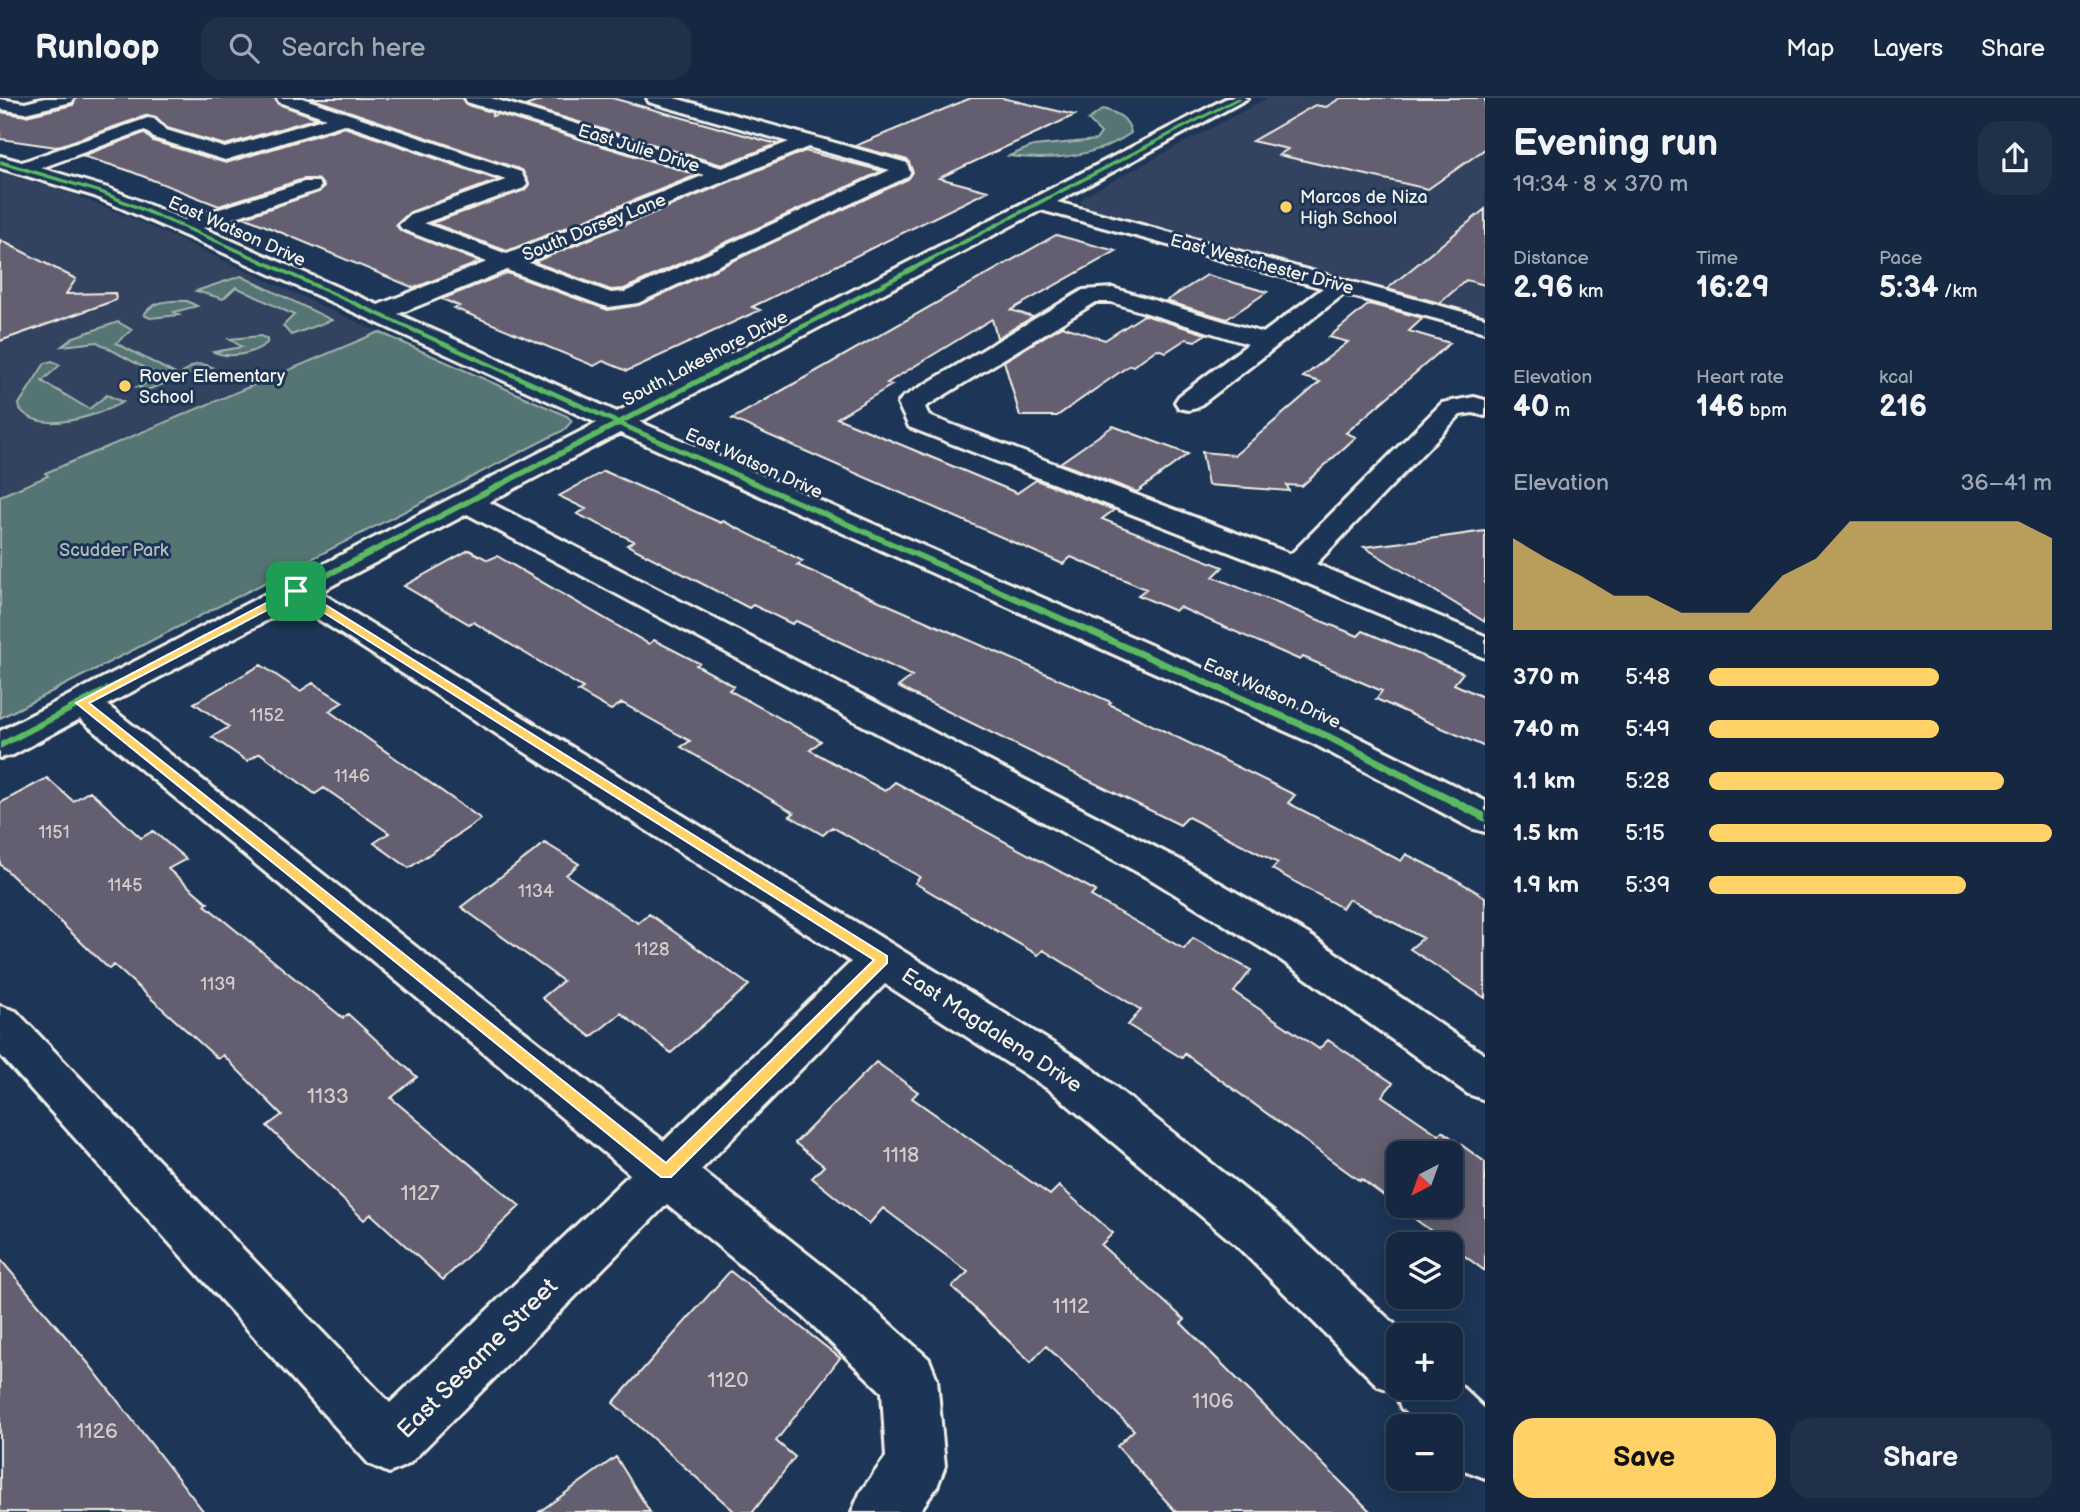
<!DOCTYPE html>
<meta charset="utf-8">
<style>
:root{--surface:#162841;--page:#1f3048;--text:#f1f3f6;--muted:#9ea6b1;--line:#35445a;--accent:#ffd166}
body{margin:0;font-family:"Balsamiq Sans",sans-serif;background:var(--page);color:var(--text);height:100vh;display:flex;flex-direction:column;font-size:26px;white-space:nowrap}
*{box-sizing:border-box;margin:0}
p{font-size:23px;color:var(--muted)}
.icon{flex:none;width:38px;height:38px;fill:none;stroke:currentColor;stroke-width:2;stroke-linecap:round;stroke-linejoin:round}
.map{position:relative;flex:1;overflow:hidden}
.side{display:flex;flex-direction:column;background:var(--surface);width:595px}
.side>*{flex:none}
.needle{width:46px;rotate:221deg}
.controls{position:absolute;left:1386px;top:1043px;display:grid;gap:14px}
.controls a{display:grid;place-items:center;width:77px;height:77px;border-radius:14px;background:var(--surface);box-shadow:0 4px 18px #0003,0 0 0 2px var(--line);font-size:35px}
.pin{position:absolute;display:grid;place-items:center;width:60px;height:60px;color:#fff;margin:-30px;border-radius:14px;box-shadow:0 4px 10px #0006}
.round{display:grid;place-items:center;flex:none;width:74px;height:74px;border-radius:21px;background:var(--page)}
.summary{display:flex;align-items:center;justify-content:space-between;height:119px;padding:0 28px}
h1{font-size:38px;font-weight:700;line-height:52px}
.stats{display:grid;grid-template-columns:repeat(3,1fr);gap:10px;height:119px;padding:7px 28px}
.stats div{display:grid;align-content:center}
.stats b{font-size:30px;font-weight:700}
.stats small{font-size:19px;font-weight:400}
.stats p{font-size:19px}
.chart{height:196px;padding:14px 28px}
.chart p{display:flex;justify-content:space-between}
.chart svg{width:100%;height:126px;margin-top:7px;fill:var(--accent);opacity:.7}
.primary-button{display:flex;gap:14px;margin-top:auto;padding:14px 28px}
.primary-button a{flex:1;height:80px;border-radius:21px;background:var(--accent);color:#111;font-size:28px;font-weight:700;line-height:80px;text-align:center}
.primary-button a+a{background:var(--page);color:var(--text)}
ul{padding:0 28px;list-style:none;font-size:23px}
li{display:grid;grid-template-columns:112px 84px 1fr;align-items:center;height:52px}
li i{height:18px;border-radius:9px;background:var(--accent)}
header{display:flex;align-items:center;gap:42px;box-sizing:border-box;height:98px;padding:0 35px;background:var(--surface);border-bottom:2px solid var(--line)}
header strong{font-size:33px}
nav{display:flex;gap:38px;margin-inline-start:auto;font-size:24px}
.search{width:490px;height:63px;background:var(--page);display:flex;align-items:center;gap:18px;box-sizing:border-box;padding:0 24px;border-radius:21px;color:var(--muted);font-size:26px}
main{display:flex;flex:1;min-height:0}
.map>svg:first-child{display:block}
</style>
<header>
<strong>Runloop</strong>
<div class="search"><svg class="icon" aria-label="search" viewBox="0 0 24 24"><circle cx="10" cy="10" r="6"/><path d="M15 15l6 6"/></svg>Search here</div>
<nav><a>Map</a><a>Layers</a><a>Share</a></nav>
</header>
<main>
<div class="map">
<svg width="1485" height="1414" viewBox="0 0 1485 1414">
<rect width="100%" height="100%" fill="#1d3557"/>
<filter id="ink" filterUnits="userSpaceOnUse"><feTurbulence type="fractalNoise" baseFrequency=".0143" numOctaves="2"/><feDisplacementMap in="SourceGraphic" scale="14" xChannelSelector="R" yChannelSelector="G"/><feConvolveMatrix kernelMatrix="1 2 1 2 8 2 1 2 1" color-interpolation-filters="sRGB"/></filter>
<g filter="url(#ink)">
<!-- built -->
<path fill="#32425e" d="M1267 0H1485V217L1089 110 1080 104 1084 98Z
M0 74 70 95 132 120 381 235 119 342 46 375 49 378 0 398Z"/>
<!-- green -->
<path fill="#547574" stroke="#a4b3ae" stroke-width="2" d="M1103 11C1117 15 1128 19 1131 35 1095 60 1052 63 1009 58L1033 48 1096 42 1101 35 1088 22Z
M241 178 332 222 291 237 283 228 294 217 236 189 223 201 196 193Z
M187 203 197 208 174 214 179 217 150 220 144 217C151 203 173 202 187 203Z
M118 224 132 232 116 245 179 278C190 269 197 262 212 269L147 292 137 289 163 280 97 244 62 248 74 239Z
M379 234 567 318 572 323 564 332 0 620V398L48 378 45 375Z
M261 238 267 241V245C253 256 231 261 214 254L242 249 229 241Z
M52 263 60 267 42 283 89 311 107 297 123 304C98 317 41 338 20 311L19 306 45 265Z"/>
<!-- building -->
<path fill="#635f70" stroke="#f4f1e8" stroke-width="2" fill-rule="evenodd" d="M76 0H275L278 6 317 20 225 47 167 30 156 19 148 17 56 49 0 41V14L26 18 73 7Z
M310 0H463L466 7 492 14V18L498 16 697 77 507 153 432 125 525 92 529 85 522 72Z
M548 0H612L777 46 722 67 525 8Z
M971 0H1002L1075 17 939 80 988 93 752 209 760 212 627 273 603 263 594 268 454 210 459 208 442 201 507 175 608 212 639 207 908 81 913 74 908 62 855 48Z
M1341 0H1485V51L1428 91 1279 57 1288 51 1252 43 1315 7 1326 9Z
M344 29 498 82 410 114 396 127 401 133 480 164 414 190 244 119 319 94 324 88 318 81H303L219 108 127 72 82 58 144 35 153 43 226 65Z
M805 53 882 73 624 191 611 192 534 164Z
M1485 111V187L1466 182 1440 205 1387 191Z
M1056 137 1116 153 1011 212 1033 219 997 240 992 221 887 285 892 287 837 320 1017 395 1036 382 1114 412 1102 421 1223 469 1213 479 1358 538 1363 533 1463 575 1454 586 1485 600V649L1376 601 1382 593 1303 559 1300 562 1179 509 1175 513 1138 497 1146 491 1071 459 1063 466 732 321Z
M0 142 76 181 66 196 115 195 116 202 0 243Z
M1207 177 1267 194 1227 221 1166 203Z
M1369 206 1423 220 1409 233 1450 245 1346 335 1356 339 1302 388 1287 387 1289 393 1208 387 1202 354 1235 357 1320 284 1303 279 1348 244 1329 239Z
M1144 217 1206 236 1195 243 1186 241 1166 254 1157 251 1133 268 1130 267 1057 318H1020L1004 263 1062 228 1105 242Z
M1113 328 1145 340 1188 356 1137 394 1060 365Z
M604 373 721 425 723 423 803 463 797 467 1111 604 1109 606 1295 697 1288 705 1401 763 1406 756 1453 780 1485 799V900L1410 851 1423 840 1349 801 1342 810 1272 771 1278 765 1188 719 1180 727 898 589 912 578 796 523 792 526 753 507 749 510 627 447 634 443 577 416 586 411 559 398Z
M1485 433V524L1364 449 1436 440Z
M469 452 488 462 497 458 649 546 654 542 699 565 696 567 734 588 729 592 821 643 810 652 885 693 895 684 1096 793 1091 798 1184 851 1193 840 1251 872 1234 894 1319 951 1328 942 1393 985 1382 998 1439 1037 1442 1033 1485 1064V1173L1361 1081 1360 1083 1185 956 1182 960 1128 927 1141 912 1043 852 1038 857 915 785 920 779 832 729 823 737 790 718 794 715 681 649 690 643 622 605 611 612 578 593 583 590 473 524 469 526 404 488ZM1398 1055H1451V1108H1398Z
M261 567 300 593 313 585 343 604 329 613 481 721 409 770 374 745 389 735 324 690 315 696 260 655 247 663 212 639 229 629 194 605Z
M47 680 73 703 90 693 141 740 153 733 186 761 168 771 208 805 205 807 343 920 348 916 417 979 391 1000 520 1108 443 1182 371 1116 364 1122 267 1028 282 1017 223 957 218 961 114 867 109 871 0 766V705Z
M545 745 579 766 566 777 638 825 649 816 749 887 671 955 621 915 591 939 542 900 563 883 461 809Z
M876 964 918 994 912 1000 1050 1097 1059 1088 1113 1135 1101 1147 1185 1222 1181 1225 1371 1414H1176L1117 1348 1134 1332 1046 1248 1031 1264 952 1189 968 1174 883 1110 869 1126 812 1080 824 1068 795 1045Z
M0 1161 88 1265 204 1414H0Z
M730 1173 840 1260 776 1343 795 1359 753 1414H735L613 1305Z
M616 1359 650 1414H539Z"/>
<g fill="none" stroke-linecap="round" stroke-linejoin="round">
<defs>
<path id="minor" d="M45 0H74L72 4 25 15 0 11V1L25 5Z
M277 0H302L521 74 527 86 524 90 424 125 507 156 705 77 467 4 465 0H491L722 70 789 44 649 4 647 0H674L907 65 910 75 907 79 638 205 609 209 601 207 507 172 398 216 617 314 1227 0H1248L1057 104 1485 220V234L1344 196 1197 310 1188 312 1179 310 1175 304 1179 298 1248 246 1111 204H1096L925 309 929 318 1291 456 1442 305 1474 299 1485 302V318L1473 315 1460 317 1316 466 1485 538V560L1285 476 909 329 898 306 902 300 1083 192 1113 190 1263 235 1323 190 1041 112 640 324 1340 630 1485 703V734L1471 730 1314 646 620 335 489 404 1180 762 1308 836 1485 957V1002L1468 996 1278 860 1152 782 467 416 320 494 1085 965 1272 1113 1406 1237H1398V1290H1451V1279L1485 1311V1380L1464 1372 1451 1358V1328H1420L1401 1310 1395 1294 1378 1288 1236 1147 1051 993 885 886 701 1072 842 1183 929 1261 937 1281 945 1368 937 1389 919 1414H852L861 1393 886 1359 882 1294 804 1219 667 1106 409 1366 389 1375 369 1366 0 957V908L16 913 390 1305 630 1076 80 621 13 657 0 660V633L597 325 211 149 94 98 0 70V58L22 64 148 20 154 21 166 32 225 50 326 20 279 4ZM344 26 506 82 411 116 399 127 402 131 487 164 378 207 203 130 318 92 321 88 318 84H304L185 122 108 90 41 70 145 32 154 40 225 62ZM808 49 890 72 625 194 611 195 527 164ZM296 507 851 864 664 1043 107 607Z"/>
</defs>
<!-- minor casing -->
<use href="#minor" stroke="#f4f1e8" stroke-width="6"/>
<!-- minor -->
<use href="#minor" fill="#1d3557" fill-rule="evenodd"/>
<defs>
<path id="cycleway" d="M1236 0H1242L624 325 1331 636 1485 715V724L1323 640 619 328 0 651V644L613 325 217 145 99 95 0 66V62L103 93 221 143 618 322Z"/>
</defs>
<!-- cycleway casing -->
<use href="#cycleway" stroke="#1d3557" stroke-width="5"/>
<!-- cycleway -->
<use href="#cycleway" fill="#5cba63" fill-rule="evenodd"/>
</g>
</g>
<!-- route -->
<path fill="#ffd166" stroke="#fff" stroke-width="2" fill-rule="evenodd" d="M293 491H300L887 858V865L671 1079H661L76 605ZM296 497 326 516 874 862 666 1065 89 605Z"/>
<!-- markers -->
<g fill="#ffd166" stroke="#1d3557" stroke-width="2.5">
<circle cx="1286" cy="109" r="7"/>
<circle cx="125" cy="288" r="7"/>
</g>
<g text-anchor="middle" stroke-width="6" stroke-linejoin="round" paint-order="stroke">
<!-- far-street labels -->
<g font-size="18" fill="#f4f1e8" stroke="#1d3557">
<text transform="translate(639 50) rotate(17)" y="6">East Julie Drive</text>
<text transform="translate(594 129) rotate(-22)" y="6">South Dorsey Lane</text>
<text transform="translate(237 133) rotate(24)" y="6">East Watson Drive</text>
<text transform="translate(1262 166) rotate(15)" y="6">East Westchester Drive</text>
<text transform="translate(705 260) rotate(-28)" y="6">South Lakeshore Drive</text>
<text transform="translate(754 365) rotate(24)" y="6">East Watson Drive</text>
<text transform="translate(1272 595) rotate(24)" y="6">East Watson Drive</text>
</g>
<!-- far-poi labels -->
<g font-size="18" fill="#f4f1e8" stroke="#1d3557" text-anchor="start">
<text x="1300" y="105">Marcos de Niza<tspan x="1300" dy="21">High School</tspan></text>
<text x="139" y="284">Rover Elementary<tspan x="139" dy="21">School</tspan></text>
</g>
<!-- far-park labels -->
<g font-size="18" fill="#b4bfba" stroke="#1d3557">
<text x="114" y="458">Scudder Park</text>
</g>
<!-- number labels -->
<g font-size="18" fill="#d0ccca">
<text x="267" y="623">1152</text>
<text x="352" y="684">1146</text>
<text x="54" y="740">1151</text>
<text x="125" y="793">1145</text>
<text x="536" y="799">1134</text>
<text x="652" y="857">1128</text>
<text x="218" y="892">1139</text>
</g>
<!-- street labels -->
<g font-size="21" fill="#f4f1e8" stroke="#1d3557">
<text transform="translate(992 932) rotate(33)" y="7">East Magdalena Drive</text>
</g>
<!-- near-number labels -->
<g font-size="21" fill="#d0ccca">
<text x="328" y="1005">1133</text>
<text x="901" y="1064">1118</text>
<text x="420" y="1102">1127</text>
<text x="1071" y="1215">1112</text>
<text x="728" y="1289">1120</text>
<text x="1213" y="1310">1106</text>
<text x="97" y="1340">1126</text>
</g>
<!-- near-street labels -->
<g font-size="24" fill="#f4f1e8" stroke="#1d3557">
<text transform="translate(477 1260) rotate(-45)" y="8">East Sesame Street</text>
</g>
</g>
</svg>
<div class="controls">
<a><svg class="needle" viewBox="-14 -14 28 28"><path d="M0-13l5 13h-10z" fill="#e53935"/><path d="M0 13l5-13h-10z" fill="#9ea6b1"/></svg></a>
<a><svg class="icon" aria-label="layers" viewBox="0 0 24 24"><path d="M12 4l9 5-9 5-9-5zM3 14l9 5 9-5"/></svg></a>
<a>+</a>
<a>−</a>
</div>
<div class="pin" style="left:296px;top:493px;background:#1e9e55"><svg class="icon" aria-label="arrive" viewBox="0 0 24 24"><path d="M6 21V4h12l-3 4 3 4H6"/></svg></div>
</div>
<section class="side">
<div class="summary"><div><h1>Evening run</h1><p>19:34 · 8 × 370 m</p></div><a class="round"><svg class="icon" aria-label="share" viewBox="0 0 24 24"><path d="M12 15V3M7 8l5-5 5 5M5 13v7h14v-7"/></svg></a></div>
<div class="stats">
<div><p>Distance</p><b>2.96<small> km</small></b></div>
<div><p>Time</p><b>16:29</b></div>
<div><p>Pace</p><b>5:34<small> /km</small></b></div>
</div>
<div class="stats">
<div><p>Elevation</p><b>40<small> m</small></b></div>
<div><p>Heart rate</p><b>146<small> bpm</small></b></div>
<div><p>kcal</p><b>216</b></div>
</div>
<div class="chart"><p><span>Elevation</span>36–41 m</p>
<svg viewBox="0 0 160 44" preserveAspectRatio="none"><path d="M0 44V12L10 19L20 25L30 32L40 32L50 38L60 38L70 38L80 25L90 19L100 6L110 6L120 6L130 6L140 6L150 6L160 12V44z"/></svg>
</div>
<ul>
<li><b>370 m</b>5:48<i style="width:67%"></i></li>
<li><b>740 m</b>5:49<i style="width:67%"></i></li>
<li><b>1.1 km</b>5:28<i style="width:86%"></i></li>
<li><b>1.5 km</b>5:15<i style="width:100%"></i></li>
<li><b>1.9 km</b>5:39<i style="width:75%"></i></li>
</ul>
<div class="primary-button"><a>Save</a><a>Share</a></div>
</section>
</main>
